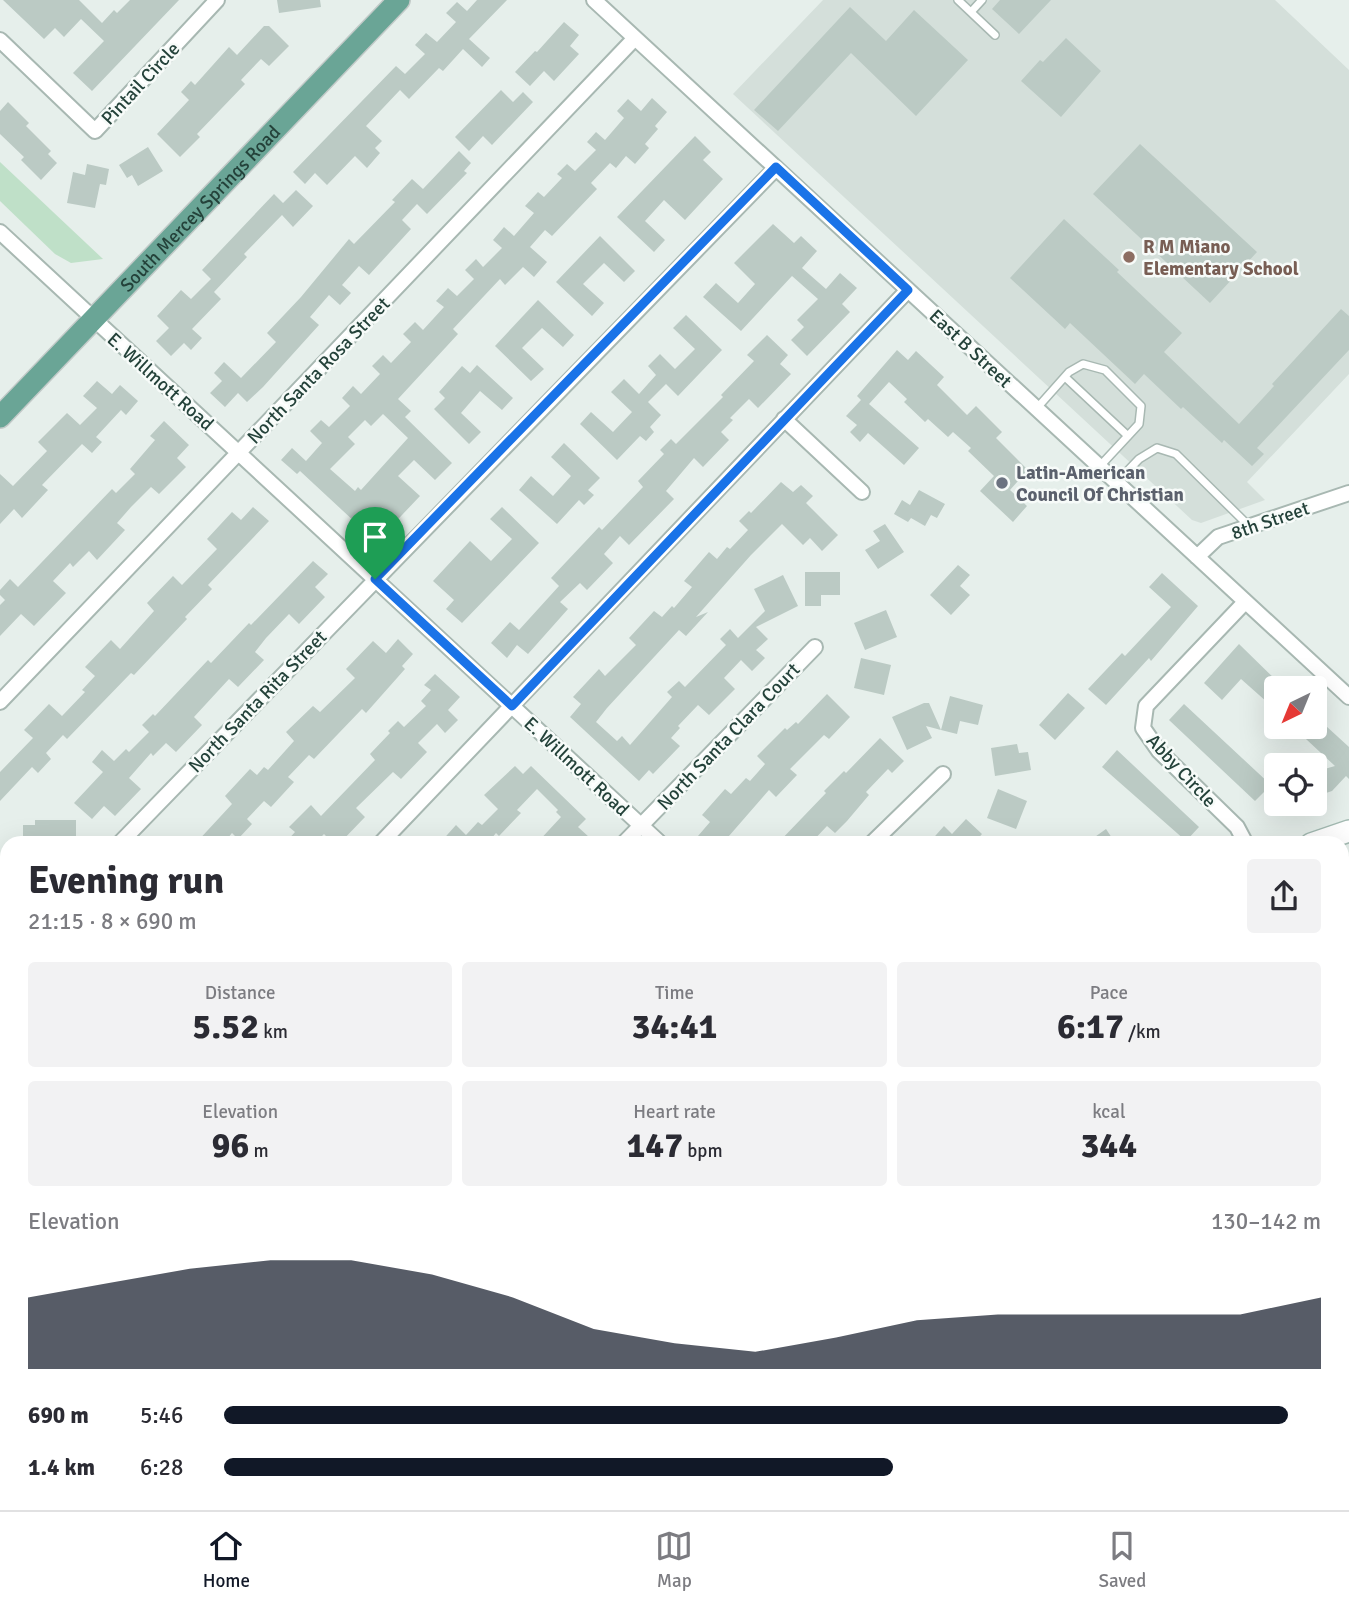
<!DOCTYPE html>
<meta charset="utf-8">
<style>
:root{--surface:#fff;--page:#f2f2f3;--text:#2b2b33;--muted:#7c7c81;--line:#e1e1e2;--accent:#111827}
body{margin:0;font-family:Signika,sans-serif;background:var(--page);color:var(--text);height:100vh;display:flex;flex-direction:column;font-size:26px;white-space:nowrap}
*{box-sizing:border-box;margin:0}
p{font-size:23px;color:var(--muted)}
.icon{flex:none;width:38px;height:38px;fill:none;stroke:currentColor;stroke-width:2;stroke-linecap:round;stroke-linejoin:round}
.map{position:relative;flex:1;overflow:hidden}
.side{position:absolute;left:0px;top:836px;width:1349px;height:674px;display:flex;flex-direction:column;background:var(--surface);border-radius:21px 21px 0 0;box-shadow:0 7px 28px #0002}
.side>*{flex:none}
.needle{width:46px;rotate:223deg}
.fabs{position:absolute;left:1264px;top:676px;display:grid;gap:14px}
.fabs a{display:grid;place-items:center;width:63px;height:63px;border-radius:7px;background:var(--surface);box-shadow:0 7px 28px #0002;font-size:35px}
.pin{position:absolute;display:grid;place-items:center;width:60px;height:60px;color:#fff;margin:-72px -30px;border-radius:50% 50% 50% 0;rotate:-45deg;box-shadow:0 0 7px #0007}
.pin .icon{rotate:45deg}
.round{display:grid;place-items:center;flex:none;width:74px;height:74px;border-radius:7px;background:var(--page)}
.head{display:flex;align-items:center;justify-content:space-between;height:119px;padding:0 28px}
h1{font-size:38px;font-weight:700;line-height:52px}
.figures{display:grid;grid-template-columns:repeat(3,1fr);gap:10px;height:119px;padding:7px 28px}
.figures div{display:grid;align-content:center;border-radius:7px;background:var(--page);text-align:center}
.figures b{font-size:35px;font-weight:700}
.figures small{font-size:19px;font-weight:400}
.figures p{font-size:19px}
.chart{height:196px;padding:14px 28px}
.chart p{display:flex;justify-content:space-between}
.chart svg{width:100%;height:126px;margin-top:7px;fill:var(--accent);opacity:.7}
ul{padding:0 28px;list-style:none;font-size:23px}
li{display:grid;grid-template-columns:112px 84px 1fr;align-items:center;height:52px}
li i{height:18px;border-radius:9px;background:var(--accent)}
.menu{display:flex;justify-content:space-around;align-items:center;height:98px;border-top:2px solid var(--line);background:var(--surface);font-size:19px;color:var(--muted)}
.menu a{display:grid;justify-items:center;gap:4px}
.menu .active{color:var(--accent)}
.map>svg:first-child{display:block}
</style>
<div class="map">
<svg width="1349" height="1510" viewBox="0 0 1349 1510">
<rect width="100%" height="100%" fill="#e6efeb"/>
<!-- built -->
<path fill="#d4dfda" d="M823 0H1275L1349 70V374L1247 482 1265 500 1201 523 1192 520 733 94Z
M1349 855V1022L1342 1016V858Z"/>
<!-- green -->
<path fill="#bfe0c8" d="M0 162 103 259 71 263 55 254 0 201Z"/>
<!-- building -->
<path fill="#bbcac4" fill-rule="evenodd" d="M3 0H79L102 23 114 10 117 13 130 0H179L92 91 73 73 104 41 81 19 64 37 55 28 44 39Z
M277 0H320L321 7 279 13Z
M477 0H507L469 39 490 58 482 67 463 49 443 71 439 68 409 99 400 90 366 126 382 141 375 148 380 153 367 168 355 156 327 185 315 173 305 184 293 172 396 66 405 74 425 54 415 45 426 33 437 42 456 22 446 13 457 2 467 11Z
M1000 0H1051L1019 34 992 9Z
M850 7 886 41 914 10 968 60 916 116 851 53 778 131 754 110Z
M564 22 579 35 570 46 579 54 554 81 544 71 530 86 515 72 535 51 537 52Z
M264 26H269L289 46 269 66 261 59 241 80 245 84 197 134 200 137 180 157 157 134 189 100 181 92 191 81 195 85 229 47 237 55Z
M1066 38 1101 71 1061 117 1021 81 1040 60 1043 62Z
M501 90 513 102 523 92 533 102 492 145 483 136 469 151 455 137Z
M652 98 667 112 655 126 658 129 645 144 649 148 635 164 626 156 616 168 610 163 591 183 597 189 552 236 545 230 530 247 547 262 534 277 523 267 505 285 500 279 453 329 458 334 398 399 411 411 405 417 452 463 435 480 414 460 398 476 420 496 384 534 363 515 356 523 300 471 297 474 281 460 292 448 306 461 322 443 310 431 321 420 329 427 350 406 342 398 353 386 361 394 380 374 372 366 383 355 391 363 411 342 403 334 415 322 423 330 444 307 436 301 448 288 457 296 474 279 465 270 476 259 483 267 502 248 493 240 504 227 514 236 534 213 525 206 538 192 544 197 562 178 557 174 567 164 575 171 596 150 587 142 596 132 605 140 624 118 617 111 628 99 641 111ZM383 414 408 438 361 490 358 487 355 491 330 469 355 444 348 437 365 420 371 426Z
M8 102 29 123 26 126 51 151 48 154 57 163 41 180 21 160 24 157 0 134V111Z
M695 136 711 152 703 160 723 179 685 220 664 200 645 221 665 240 654 252 617 217Z
M1140 144 1257 252 1210 303 1093 194Z
M148 147 163 171 138 186 132 175 127 178 119 165Z
M459 151 471 163 464 171 467 173 427 214 417 204 402 220 411 229 369 275 359 266 342 285 351 293 340 305 329 295 310 317 319 325 263 387 247 402 238 393 225 407 210 393 222 381 214 373 224 362 241 378 276 342 267 333 301 297 349 239 354 244 395 202 392 200 412 179 423 189Z
M87 164 109 169 106 185 100 184 95 208 67 203 73 172 85 175Z
M296 190 313 206 293 227 282 215 244 254 247 257 214 292 221 299 192 329 202 338 191 350 184 343 171 356 156 341 169 328 157 316 181 290 191 299 211 279 202 270 274 194 283 203Z
M1064 219 1119 270 1117 272 1182 333 1164 352 1239 424 1274 386 1272 384 1341 309 1349 316V350L1257 448 1264 454 1252 466 1224 440 1222 443 1183 407 1181 409 1144 374 1135 384 1070 323 1065 329 1010 278Z
M773 224 794 243 801 236 817 251 802 268 826 289 840 273 857 288 842 304 850 312 807 356 791 340 804 327 797 320 818 299 792 276 741 331 703 297 716 283 738 303 755 284 734 263Z
M600 236 635 271 624 282 604 263 583 284 604 303 592 316 556 282Z
M538 300 574 335 563 347 542 328 522 348 544 369 531 381 495 346Z
M686 315 722 350 678 396 666 384 648 402 661 415 650 427 654 432 646 441 640 436 617 460 580 424 591 412 613 432 632 412 611 392 624 379 639 394 656 375 648 366 660 354 675 369 695 349 673 328Z
M767 335 788 355 780 364 791 374 758 408 749 399 730 418 733 420 721 432 729 440 703 467 694 458 666 491 674 499 629 545 620 536 604 554 613 563 587 590 580 583 560 602 568 609 528 654 517 645 507 658 491 643 510 622 519 630 559 586 551 578 599 527 602 530 643 487 638 481 664 454 660 450 671 439 676 444 723 397 721 395 754 361 747 355Z
M897 350 908 360 916 351 944 377 937 385 967 415 976 406 1002 432 996 438 1028 470 1010 490 1027 506 1013 522 980 491 994 476 968 451 971 448 953 432 948 437 928 419 925 422 904 402 907 399 889 382 869 404 919 448 904 465 868 433 860 442 850 432 857 425 846 416 861 400 857 396Z
M477 365 513 398 502 410 480 391 461 413 481 432 469 444 434 409 445 398 439 392 462 366 470 373Z
M97 381 112 394 120 385 138 401 126 415 121 410 96 437 102 442 92 453 82 444 42 485 48 490 22 518 14 509 0 524V474L13 486 47 451 38 442 67 413 80 425 97 408 83 396Z
M164 421 189 445 177 458 186 467 159 494 151 487 131 507 117 523 125 530 97 560 89 551 73 567 70 563 53 581 66 593 34 626 21 614 0 636V605L5 600 0 595V590L10 579 18 587 112 489 116 493 135 474 130 469 155 440 150 436Z
M564 443 600 478 588 490 594 495 584 505 579 500 557 524 519 490 531 476 553 496 571 476 551 457Z
M781 482 793 492 801 485 813 496 806 503 838 535 822 551 810 538 803 545 782 524 751 555 696 617 708 612 686 636 679 630 607 708 596 722 617 741 622 736 630 745 672 697 667 692 679 681 685 687 726 645 720 639 730 629 738 638 765 611 754 589 783 575 798 606 756 627 768 639 756 650 765 658 752 671 741 660 724 678 735 689 709 715 698 705 678 726 680 728 671 738 680 746 653 774 649 770 639 781 570 717 581 704 573 697 599 669 605 676 636 645 629 638 654 611 662 617 672 606 674 608 692 587 684 581 709 552 717 559 727 547 730 549 748 530 739 521 749 511 751 513Z
M919 490 945 504 937 518 931 515 925 526 911 518 908 522 894 514 902 500 910 505Z
M253 507 269 521 208 585 212 589 185 617 187 619 134 675 131 673 67 739 63 735 46 753 51 759 38 773 32 767 0 801V772L33 738 24 730 49 704 62 716 85 692 82 690 95 676 85 667 111 640 120 649 154 611 147 603 173 576 182 585 217 549 207 539 232 512 241 520Z
M502 507 539 543 462 623 446 609 454 600 433 581 470 541 491 561 512 539 490 519Z
M885 524 904 552 878 569 865 550 880 541 873 531Z
M313 561 328 574 315 587 325 597 299 624 289 614 266 638 255 652 264 660 238 687 229 679 194 717 202 725 176 752 166 743 153 756 151 753 129 778 141 789 115 816 104 806 92 819 74 803 103 772 92 762 102 750 114 761 126 749 129 752 149 732 142 725 153 714 155 716 208 660 211 663 249 623 251 625Z
M958 565 970 575 960 586 970 595 951 615 930 595Z
M805 572H840V595H821V606H805Z
M1162 573 1198 606 1151 661 1149 658 1106 705 1088 689 1122 653 1125 656 1171 607 1149 587Z
M886 610 897 637 865 650 854 623Z
M398 639 413 654 402 666 405 669 366 713 362 709 314 759 309 755 288 777 294 782 271 807 264 801 247 819 252 824 238 839 232 833 223 844H195L232 804 225 796 250 769 257 775 264 767 268 770 294 741 286 732 313 706 320 712 355 678 346 669 373 641 386 653Z
M1239 644 1284 688H1276V710L1241 679 1222 700 1204 683Z
M861 658 891 665 884 695 854 688Z
M435 674 460 697 448 710 458 720 445 733 437 724 418 743 427 752 401 779 393 772 356 808 365 817 339 844H334L324 834 314 844H284L295 832 289 827 311 805 321 816 375 760 370 754 390 733 388 731 398 721 404 727 426 706 421 701 431 690 424 685Z
M1068 693 1085 708 1055 740 1039 725Z
M827 694 850 717 829 739 824 735 790 769 797 775 776 797 769 790 722 844H707L698 836 710 822 702 815 725 789 731 794 746 778 750 781 765 764 757 756 785 728 787 730 796 722 798 724Z
M950 696 983 705 978 725 960 721 957 734 941 730Z
M924 703H929L941 730 926 726 932 738 907 750 892 717Z
M1184 704 1271 785 1255 801 1169 720Z
M1314 715 1349 747V779L1346 776 1332 791 1314 797V772L1335 766 1292 726H1314Z
M880 738 904 761 892 773 888 769 866 792 869 795 847 821 835 833 827 826 810 844H777L826 793 824 791 844 771 846 773Z
M1017 744 1019 753 1028 752 1031 770 995 776 991 748Z
M1117 750 1199 827 1186 841 1102 767Z
M515 766 523 774 531 766 586 819 578 827 589 837 582 844H536L561 817 556 812 558 810 537 789 517 810 521 813 499 836 496 833 487 844H439L456 825 466 835 478 822 482 825 498 809 484 795Z
M998 789 1027 801 1016 829 987 818Z
M966 819 982 834 973 844H928L944 826 952 834Z
M35 820H76V844L23 843V825H35Z
M1106 829 1116 844H1085Z"/>
<g fill="none" stroke-linecap="round" stroke-linejoin="round">
<defs>
<path id="lane" d="M958 0 995 35
M971 12 982 0
M1065 377 1128 436
M1037 408 1069 372 1083 364 1105 370 1141 406 1139 424 1100 466
M1118 481 1139 459 1157 448 1176 454 1249 526
M1342 895 1349 893
M1342 1004 1349 1010"/>
<path id="street" d="M594 0 1349 697
M0 40 95 131 217 0
M0 232 661 844
M784 419 862 492
M1197 557 1218 537 1349 493
M1245 602 1146 706 1143 728 1159 751 1237 827 1246 844
M0 702 635 38
M119 844 776 168
M380 844 908 290
M623 844 815 647
M871 844 943 774
M0 875 7 876
M0 1053H7
M1342 1098 1349 1104
M0 1240 7 1233
M1342 1340 1349 1333
M1342 1475 1349 1481
M234 1503 241 1510
M489 1503 497 1510
M1119 1503 1127 1510
M3 1510 7 1489
M465 1510 472 1503
M883 1510 886 1503"/>
<path id="secondary" d="M1311 844 1349 831
M695 1510 699 1503"/>
<g id="primary">
<path id="s1" d="M0 417 399 0"/>
</g>
</defs>
<!-- lane casing -->
<use href="#lane" stroke="#a8b8b2" stroke-width="10"/>
<!-- street casing -->
<use href="#street" stroke="#a8b8b2" stroke-width="18"/>
<!-- secondary casing -->
<use href="#secondary" stroke="#a4bbb3" stroke-width="24"/>
<!-- primary casing -->
<use href="#primary" stroke="#c2cac8" stroke-width="24"/>
<!-- lane -->
<use href="#lane" stroke="#fff" stroke-width="7"/>
<!-- street -->
<use href="#street" stroke="#fff" stroke-width="14"/>
<!-- secondary -->
<use href="#secondary" stroke="#fff" stroke-width="21"/>
<!-- primary -->
<use href="#primary" stroke="#6aa596" stroke-width="21"/>
</g>
<g fill="none" stroke-linecap="round" stroke-linejoin="round">
<defs>
<path id="route" d="M776 167 908 290 512 706 375 579Z"/>
</defs>
<!-- route casing -->
<use href="#route" stroke="#fff" stroke-width="14"/>
<!-- route -->
<use href="#route" stroke="#1a73e8" stroke-width="9"/>
</g>
<!-- markers -->
<circle fill="#8d6e63" stroke="#f7fbf9" stroke-width="2.5" cx="1129" cy="257" r="7"/>
<circle fill="#6b7280" stroke="#f7fbf9" stroke-width="2.5" cx="1002" cy="483" r="7"/>
<g text-anchor="middle" stroke-width="5" stroke-linejoin="round" paint-order="stroke">
<!-- street labels -->
<g font-size="19" fill="#24423a" stroke="#f7fbf9">
<text transform="translate(140 83) rotate(-47)" y="7">Pintail Circle</text>
<text dy="7" stroke="none"><textPath href="#s1" startOffset="289">South Mercey Springs Road</textPath></text>
<text transform="translate(971 348) rotate(43)" y="7">East B Street</text>
<text transform="translate(318 370) rotate(-46)" y="7">North Santa Rosa Street</text>
<text transform="translate(161 381) rotate(42)" y="7">E. Willmott Road</text>
<text transform="translate(1270 520) rotate(-19)" y="7">8th Street</text>
<text transform="translate(257 701) rotate(-46)" y="7">North Santa Rita Street</text>
<text transform="translate(728 736) rotate(-46)" y="7">North Santa Clara Court</text>
<text transform="translate(577 766) rotate(43)" y="7">E. Willmott Road</text>
<text transform="translate(1182 770) rotate(47)" y="7">Abby Circle</text>
</g>
<!-- education labels -->
<g font-size="19" font-weight="bold" fill="#785e54" stroke="#f7fbf9" text-anchor="start">
<text x="1143" y="253">R M Miano<tspan x="1143" dy="22">Elementary School</tspan></text>
</g>
<!-- worship labels -->
<g font-size="19" font-weight="bold" fill="#5b616d" stroke="#f7fbf9" text-anchor="start">
<text x="1016" y="479">Latin-American<tspan x="1016" dy="22">Council Of Christian</tspan></text>
</g>
</g>
</svg>
<div class="fabs">
<a><svg class="needle" viewBox="-14 -14 28 28"><path d="M0-13l5 13h-10z" fill="#e53935"/><path d="M0 13l5-13h-10z" fill="#7c7c81"/></svg></a>
<a><svg class="icon" aria-label="locate" viewBox="0 0 24 24"><circle cx="12" cy="12" r="6"/><path d="M12 2v4M12 18v4M2 12h4M18 12h4"/></svg></a>
</div>
<div class="pin" style="left:375px;top:579px;background:#1e9e55"><svg class="icon" aria-label="arrive" viewBox="0 0 24 24"><path d="M6 21V4h12l-3 4 3 4H6"/></svg></div>
<section class="side">
<div class="head"><div><h1>Evening run</h1><p>21:15 · 8 × 690 m</p></div><a class="round"><svg class="icon" aria-label="share" viewBox="0 0 24 24"><path d="M12 15V3M7 8l5-5 5 5M5 13v7h14v-7"/></svg></a></div>
<div class="figures">
<div><p>Distance</p><b>5.52<small> km</small></b></div>
<div><p>Time</p><b>34:41</b></div>
<div><p>Pace</p><b>6:17<small> /km</small></b></div>
</div>
<div class="figures">
<div><p>Elevation</p><b>96<small> m</small></b></div>
<div><p>Heart rate</p><b>147<small> bpm</small></b></div>
<div><p>kcal</p><b>344</b></div>
</div>
<div class="chart"><p><span>Elevation</span>130–142 m</p>
<svg viewBox="0 0 160 44" preserveAspectRatio="none"><path d="M0 44V19L10 14L20 9L30 6L40 6L50 11L60 19L70 30L80 35L90 38L100 33L110 27L120 25L130 25L140 25L150 25L160 19V44z"/></svg>
</div>
<ul>
<li><b>690 m</b>5:46<i style="width:97%"></i></li>
<li><b>1.4 km</b>6:28<i style="width:61%"></i></li>
</ul>
</section>
</div>
<nav class="menu">
<a class="active"><svg class="icon" aria-label="home" viewBox="0 0 24 24"><path d="M3 11l9-7 9 7M6 9v11h12V9"/></svg>Home</a>
<a><svg class="icon" aria-label="map" viewBox="0 0 24 24"><path d="M3 6l6-2 6 2 6-2v14l-6 2-6-2-6 2zM9 4v14M15 6v14"/></svg>Map</a>
<a><svg class="icon" aria-label="saved" viewBox="0 0 24 24"><path d="M7 4h10v16l-5-4-5 4z"/></svg>Saved</a>
</nav>
